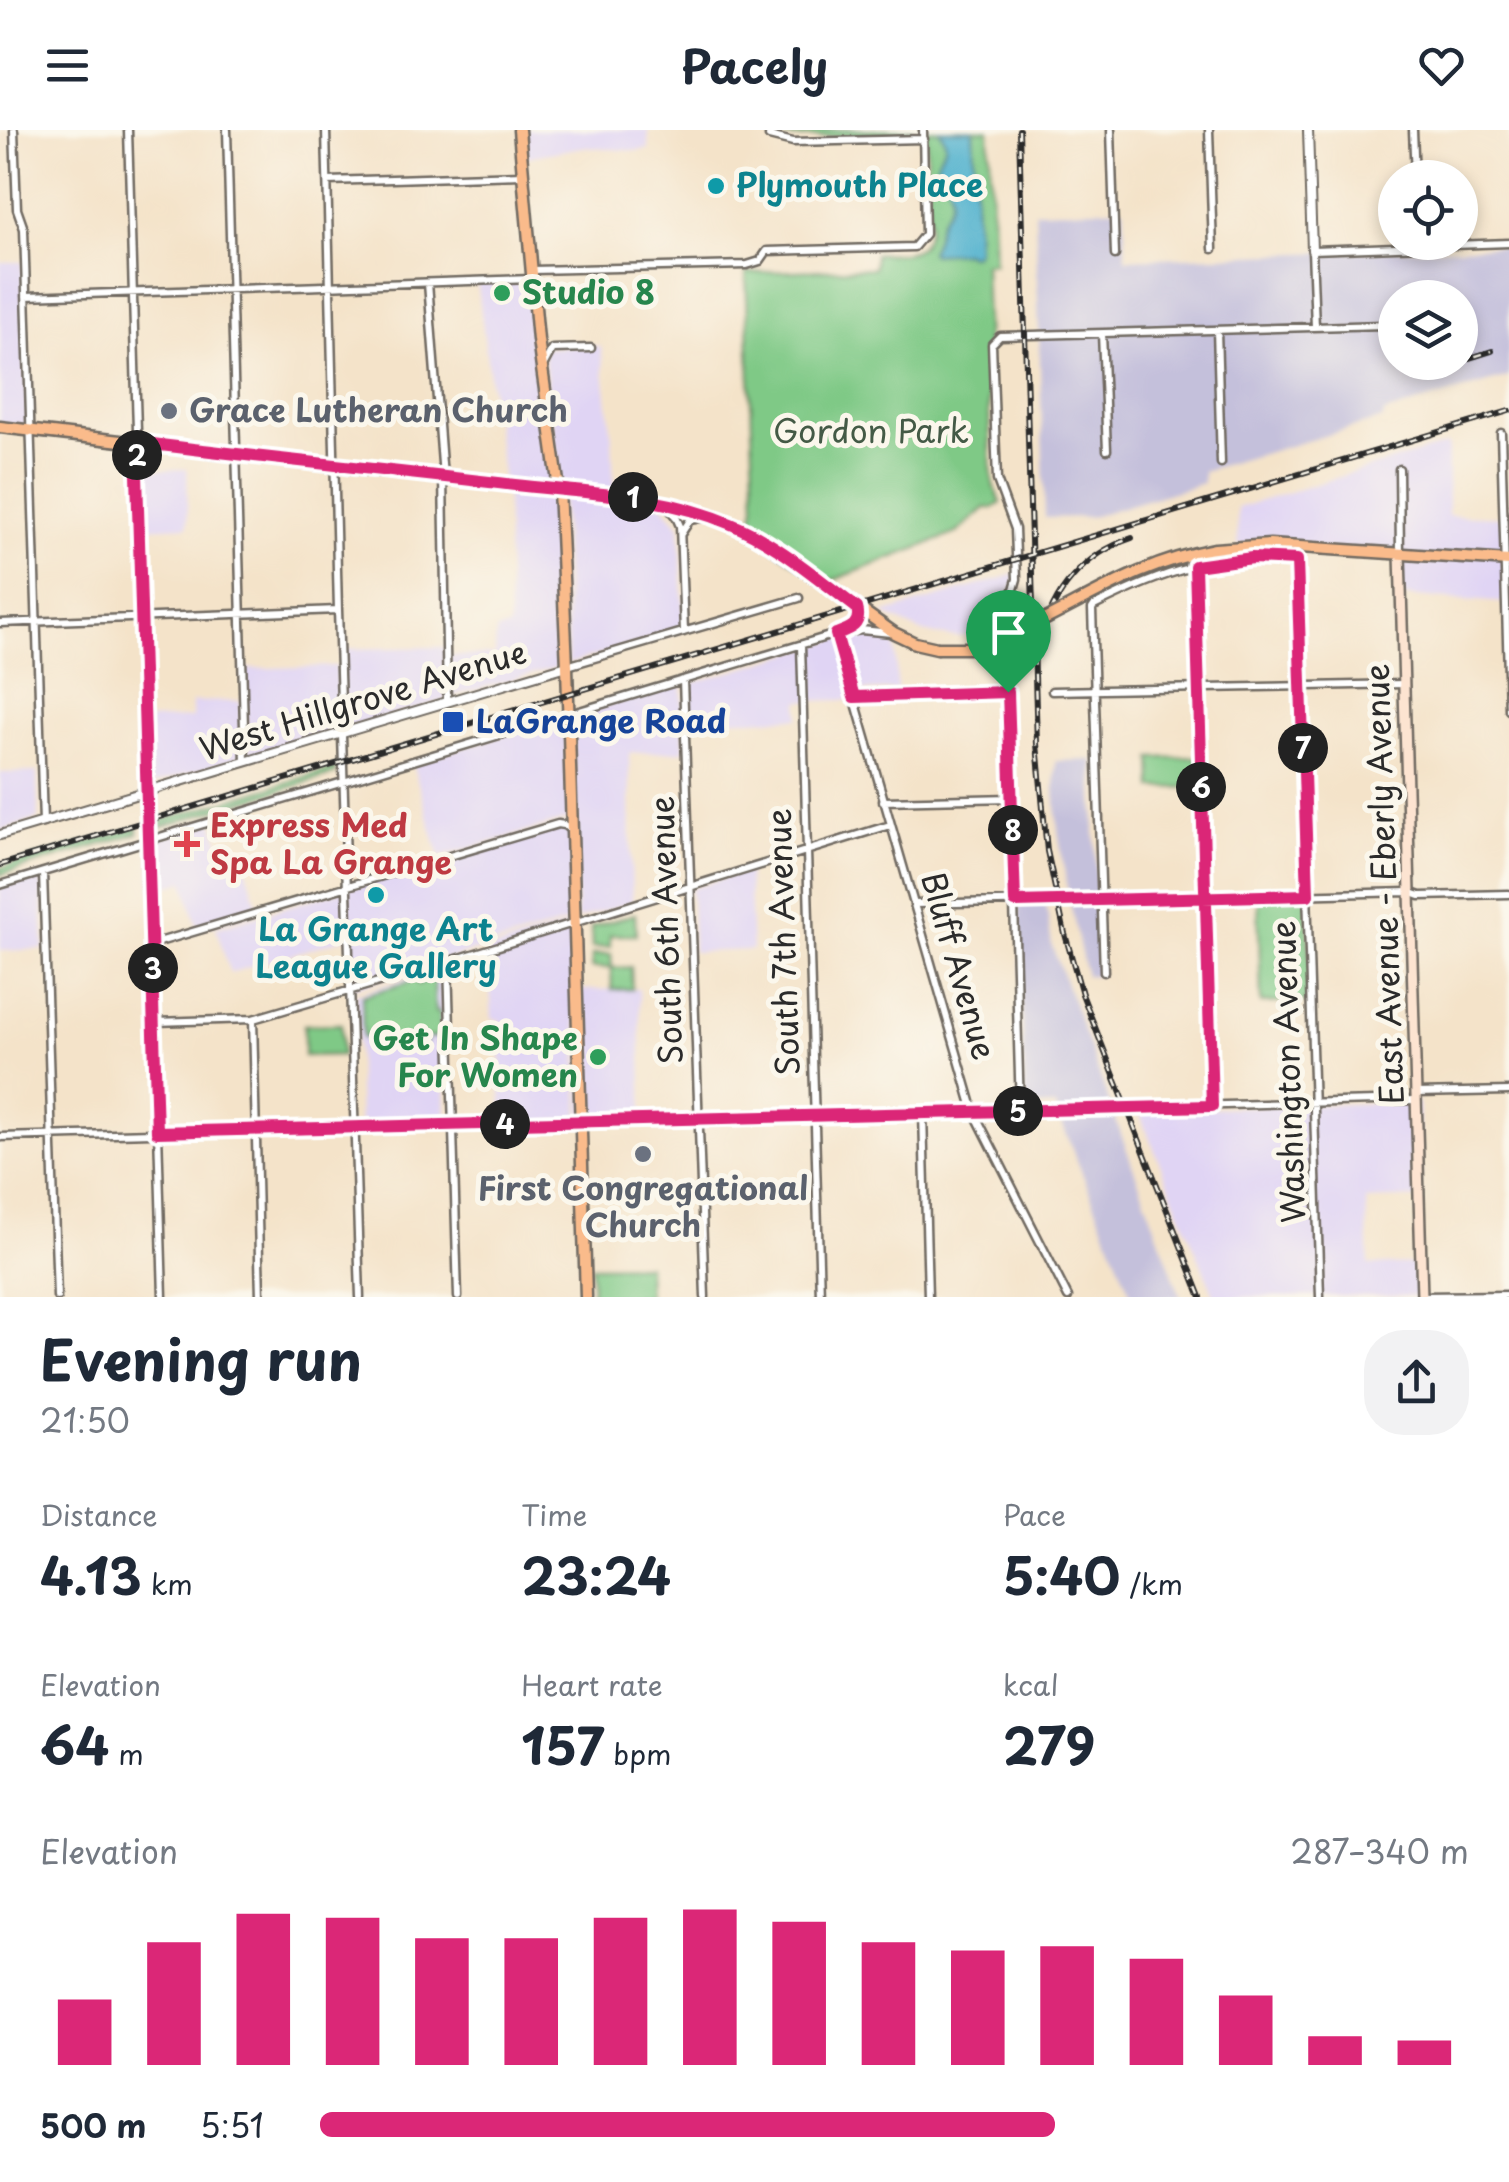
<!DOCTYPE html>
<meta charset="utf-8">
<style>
:root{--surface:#fff;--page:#f2f2f3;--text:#1f2937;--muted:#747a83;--accent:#db2777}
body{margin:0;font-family:"Playpen Sans",sans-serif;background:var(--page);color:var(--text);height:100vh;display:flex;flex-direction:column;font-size:38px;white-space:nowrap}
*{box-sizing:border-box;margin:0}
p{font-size:32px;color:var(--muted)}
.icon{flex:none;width:55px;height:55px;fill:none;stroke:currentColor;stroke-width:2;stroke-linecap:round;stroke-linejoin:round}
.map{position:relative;height:1167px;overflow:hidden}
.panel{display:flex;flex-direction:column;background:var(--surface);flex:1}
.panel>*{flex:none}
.buttons{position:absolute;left:1378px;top:30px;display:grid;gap:20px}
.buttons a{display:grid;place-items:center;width:100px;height:100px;border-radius:50%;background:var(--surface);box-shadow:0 5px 15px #0003;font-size:50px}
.pin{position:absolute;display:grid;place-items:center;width:85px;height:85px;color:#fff;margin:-102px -42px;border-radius:50% 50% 50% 0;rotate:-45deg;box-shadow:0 0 10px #0007}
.pin .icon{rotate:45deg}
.km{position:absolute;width:50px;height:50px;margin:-25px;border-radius:50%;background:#222;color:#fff;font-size:28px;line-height:50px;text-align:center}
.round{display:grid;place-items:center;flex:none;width:105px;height:105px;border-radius:40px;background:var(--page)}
.overview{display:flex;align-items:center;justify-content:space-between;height:170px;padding:0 40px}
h1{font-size:55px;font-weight:700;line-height:75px}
.figures{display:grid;grid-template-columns:repeat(3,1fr);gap:15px;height:170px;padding:10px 40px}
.figures div{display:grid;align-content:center}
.figures b{font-size:50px;font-weight:700}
.figures small{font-size:28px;font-weight:400}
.figures p{font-size:28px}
.chart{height:280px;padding:20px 40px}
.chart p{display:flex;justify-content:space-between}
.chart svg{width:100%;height:180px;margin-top:10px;stroke:var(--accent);stroke-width:6}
ul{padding:0 40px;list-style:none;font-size:32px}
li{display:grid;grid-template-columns:160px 120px 1fr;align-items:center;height:75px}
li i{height:25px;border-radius:12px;background:var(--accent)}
header{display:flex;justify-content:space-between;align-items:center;height:130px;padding:0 40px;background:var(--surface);font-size:45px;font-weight:700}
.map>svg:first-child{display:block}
</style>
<header><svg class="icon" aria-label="menu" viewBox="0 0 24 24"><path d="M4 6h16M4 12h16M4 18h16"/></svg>Pacely<svg class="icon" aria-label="heart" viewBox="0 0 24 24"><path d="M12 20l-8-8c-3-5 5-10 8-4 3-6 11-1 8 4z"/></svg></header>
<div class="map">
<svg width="1509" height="1167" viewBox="0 0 1509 1167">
<rect width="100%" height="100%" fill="#fbf7ec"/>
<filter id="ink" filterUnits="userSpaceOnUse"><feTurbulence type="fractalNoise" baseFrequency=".01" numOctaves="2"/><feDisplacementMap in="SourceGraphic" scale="20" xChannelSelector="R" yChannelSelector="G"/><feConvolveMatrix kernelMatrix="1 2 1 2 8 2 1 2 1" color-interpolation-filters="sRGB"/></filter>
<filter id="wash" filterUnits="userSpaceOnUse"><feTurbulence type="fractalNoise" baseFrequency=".0048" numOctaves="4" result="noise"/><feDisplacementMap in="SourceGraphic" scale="40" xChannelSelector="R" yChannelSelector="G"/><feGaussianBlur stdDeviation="2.25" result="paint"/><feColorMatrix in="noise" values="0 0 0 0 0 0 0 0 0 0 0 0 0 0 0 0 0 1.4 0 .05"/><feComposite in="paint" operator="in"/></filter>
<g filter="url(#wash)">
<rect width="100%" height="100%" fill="#f4e3c9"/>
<!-- built -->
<path fill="#e0d4f4" d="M520 0H648L649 19 636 21 582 17 522 28Z
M0 132H22L28 298 0 295Z
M530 150 557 358 503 352 477 152Z
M601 216 612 309 614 363 561 358 543 218Z
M1448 314V385L1509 387V473L1401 466 1400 425 1238 415 1237 378Z
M187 339 188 396 140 398 139 341Z
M506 356 558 363 565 535 449 567 448 526 495 525 496 501 509 498Z
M562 363 663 375 680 396 684 501 568 534Z
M1016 444 1014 454 1004 477 1002 497 988 502 959 507 936 505 919 501 883 484Z
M858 503 883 507 895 515 897 560 859 561 849 570 799 571V588L685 590V574L690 573V554Z
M445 517 446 570 344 600 341 519Z
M336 536 338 600 249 628 245 539Z
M682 553 684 621 629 623 632 772 577 789 571 586Z
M240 571 241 627 151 655 148 590 192 588V572Z
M565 587 569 689 440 727 412 633Z
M37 642 38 689 0 701V643Z
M213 691 227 738 245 733 259 781 198 799 184 751 151 761V711Z
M564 694 571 701 572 791 351 859 349 758Z
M748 740 752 820 693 822 691 759Z
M42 744 44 819 0 821V756Z
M346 759 345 808 230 843 216 798Z
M573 794 579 990 502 992 500 890 492 889 488 820Z
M442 838 446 991 359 993 356 864Z
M639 859 643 990H582L578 860Z
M1418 972 1421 1068 1366 1070 1369 1135 1420 1134 1421 1166 1215 1167 1138 980Z"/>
<!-- industrial -->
<path fill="#c4c0db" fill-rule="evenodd" d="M1124 78 1126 129 1509 116V247L1384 283 1383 289 1203 341V353L1090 387 1045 388 1035 81ZM1395 168H1460V232H1395Z
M1093 630 1099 846H1086L1068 764 1058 701 1055 660 1056 631Z
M1046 774 1052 816 1181 1167H1132L1055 976 1025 977 1019 775Z"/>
<!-- green -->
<path fill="#7fc986" stroke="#557a58" stroke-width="2.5" d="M778 0H913V4L794 8 781 7 774 2Z
M926 0H989L994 133 984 134 991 337 993 353 1001 373 993 378H985L957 403 826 453 750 402 755 375 746 143 874 138 875 124C902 123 924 129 929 95Z
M1199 627 1200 657 1153 658 1152 628Z
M335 638V644L159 697V691Z
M138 697V703L0 745V738Z
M1307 766 1311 872 1261 873 1258 767Z
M635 784 636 805H610V817L592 818 591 797Z
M611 824 612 838 631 837 632 859 612 860 611 838H592V825Z
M434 849 435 882 439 881 440 907 426 908V914H408V911L376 914 375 908H363L362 866 416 850 418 854Z
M341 894 342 925 304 926V895Z
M647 1135 648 1167H592L591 1136Z"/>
<!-- water -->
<path fill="#4eb0cd" stroke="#3c6e7c" stroke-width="2.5" d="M939 0H973L977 120 975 124 969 125 965 122 932 124 930 121C937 111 936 101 940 92 947 79 956 70 948 55 944 48 936 45 937 35 939 17 954 21 939 0Z"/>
</g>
<g filter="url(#ink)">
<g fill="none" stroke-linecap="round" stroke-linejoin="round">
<defs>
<path id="minor" d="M14 0 17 79 24 99 43 693
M128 0 163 1167
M227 0 245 632
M326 0 338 480 360 1167
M1111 0 1115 125
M1209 0 1213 119
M1413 0 1415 48
M769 6 793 12 924 9
M328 51 523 45
M533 140 747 135 760 131 767 121 914 117 925 104 923 0
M428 153 443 347 447 572
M26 166 532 149
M1315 197 1312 120 1509 113
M1217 200 1221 333
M1102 204 1107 320
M543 236 552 219 591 218
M1501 303 1509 580
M1399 339 1400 423
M667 376 676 387 680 396 684 502
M681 404 690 390 705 387
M1296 417 1320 1167
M1195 436 1212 976
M0 493 338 480
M846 500C856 496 861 490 858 479
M836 504 974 982 1068 1167
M801 515 820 1167
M567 536 799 468
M683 550 705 1167
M1052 561 1404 554
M854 567 1008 562
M883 671 1012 668
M43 743 57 1167
M0 755 836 504 861 500 891 503
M915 774 1409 762 1420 766 1509 764
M152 814 558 694 564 695 571 700
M448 832 458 1167
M1104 842 1092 479 1094 476C1164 441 1217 423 1297 430
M253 889 260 1167
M155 892 253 889 460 828 890 695
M1416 963 1509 961
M1020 981 1006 496 1007 484 1017 449 1015 399 997 350 992 214 1000 206 1384 195
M923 983 928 1167
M0 1007 1416 970
M1422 1166 1509 1165"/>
<path id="tertiary" d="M1308 0 1312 120
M0 705 567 536"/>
<path id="secondary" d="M1400 424 1422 1167"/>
<path id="primary" d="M519 0 538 210 559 359 567 536 586 1167
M0 297 335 336 617 365 682 377 727 392 762 410 894 503 915 513 937 518
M1215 419 1270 415 1509 431"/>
</defs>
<!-- minor casing -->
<use href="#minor" stroke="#716b62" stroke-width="11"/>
<!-- tertiary casing -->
<use href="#tertiary" stroke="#716b62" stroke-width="12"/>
<!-- secondary casing -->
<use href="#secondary" stroke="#716b62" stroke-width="14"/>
<!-- primary casing -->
<use href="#primary" stroke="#716b62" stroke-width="15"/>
<!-- minor -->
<use href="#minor" stroke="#fff" stroke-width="6"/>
<!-- tertiary -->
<use href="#tertiary" stroke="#fff" stroke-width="8"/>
<!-- secondary -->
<use href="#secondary" stroke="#fde4d1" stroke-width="9"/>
<!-- primary -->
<use href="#primary" stroke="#fabb8b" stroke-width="10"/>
<defs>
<path id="rail" d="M1019 0 1037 614 1047 721 1065 804 1082 864 1201 1167
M1460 231 1492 221
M1412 245 1454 232
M1041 511C1052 462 1084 424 1132 408
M0 735 1509 281"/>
</defs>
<!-- rail casing -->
<use href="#rail" stroke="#2b2b2b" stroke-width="6"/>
<!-- rail -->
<use href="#rail" stroke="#fbf7ec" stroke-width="2.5" stroke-dasharray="8" stroke-linecap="butt"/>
<defs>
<path id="primary-bridge" d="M937 518H974L990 515C1070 483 1127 435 1215 419"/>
</defs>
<!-- primary-bridge casing -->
<use href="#primary-bridge" stroke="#716b62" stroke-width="15" stroke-linecap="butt"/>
<!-- primary-bridge -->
<use href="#primary-bridge" stroke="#fabb8b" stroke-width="10"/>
</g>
</g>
<g fill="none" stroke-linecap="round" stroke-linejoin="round" filter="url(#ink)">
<defs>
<path id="route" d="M1008 562 854 567 836 504C850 499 862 495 857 478 817 448 777 413 731 394 662 365 588 363 515 355 389 340 262 328 136 312L157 1002 1212 976 1206 774 1205 759 1195 436 1252 428 1297 430 1308 765C1210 767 1113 770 1015 772L1008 562"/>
</defs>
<!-- route casing -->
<use href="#route" stroke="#fff" stroke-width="20"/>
<!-- route -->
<use href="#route" stroke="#db2777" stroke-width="12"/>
</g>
<!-- markers -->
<g fill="#0f9aa8" stroke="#fbf7ec" stroke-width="4">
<circle cx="716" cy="56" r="10"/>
<circle cx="376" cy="765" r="10"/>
</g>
<g fill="#2e9e5b" stroke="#fbf7ec" stroke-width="4">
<circle cx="502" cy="163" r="10"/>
<circle cx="598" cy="927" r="10"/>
</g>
<g fill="#6b7280" stroke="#fbf7ec" stroke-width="4">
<circle cx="169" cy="281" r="10"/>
<circle cx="643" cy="1024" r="10"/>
</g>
<rect fill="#1a4fb4" stroke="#fbf7ec" stroke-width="4" x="441" y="580" width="24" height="24" rx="5"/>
<path fill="#e0444e" stroke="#fbf7ec" stroke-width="4" d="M182 699h10v10h10v10h-10v10h-10v-10h-10v-10h10z"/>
<g text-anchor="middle" stroke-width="10" stroke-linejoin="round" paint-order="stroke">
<!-- culture labels -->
<g font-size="32" font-weight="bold" fill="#0d838f" stroke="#fbf7ec" text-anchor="start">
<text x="736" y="67">Plymouth Place</text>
<text x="376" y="811" text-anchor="middle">La Grange Art<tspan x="376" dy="37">League Gallery</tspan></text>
</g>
<!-- leisure labels -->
<g font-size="32" font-weight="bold" fill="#27864d" stroke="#fbf7ec" text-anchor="start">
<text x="522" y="174">Studio 8</text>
<text x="578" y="920" text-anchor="end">Get In Shape<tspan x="578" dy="37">For Women</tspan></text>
</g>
<!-- worship labels -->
<g font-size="32" font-weight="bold" fill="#5b616d" stroke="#fbf7ec" text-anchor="start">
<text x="189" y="292">Grace Lutheran Church</text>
<text x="643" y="1070" text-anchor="middle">First Congregational<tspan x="643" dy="37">Church</tspan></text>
</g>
<!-- park labels -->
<g font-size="32" fill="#445a46" stroke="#fbf7ec">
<text x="871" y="313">Gordon Park</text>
</g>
<!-- street labels -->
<g font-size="32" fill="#2b2b2b" stroke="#fbf7ec">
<text transform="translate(363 571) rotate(-17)" y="11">West Hillgrove Avenue</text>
<text transform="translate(1385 754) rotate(-92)" y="11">East Avenue - Eberly Avenue</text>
<text transform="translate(667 800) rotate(-92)" y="11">South 6th Avenue</text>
<text transform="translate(784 812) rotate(-92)" y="11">South 7th Avenue</text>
<text transform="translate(958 836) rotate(74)" y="11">Bluff Avenue</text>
<text transform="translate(1289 942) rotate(-92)" y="11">Washington Avenue</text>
</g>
<!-- transit labels -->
<g font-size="32" font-weight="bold" fill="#164399" stroke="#fbf7ec" text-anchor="start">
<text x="476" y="603">LaGrange Road</text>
</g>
<!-- health labels -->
<g font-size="32" font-weight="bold" fill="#be3a42" stroke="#fbf7ec" text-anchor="start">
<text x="210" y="707">Express Med<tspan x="210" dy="37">Spa La Grange</tspan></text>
</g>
</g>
</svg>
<div class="buttons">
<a><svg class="icon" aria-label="locate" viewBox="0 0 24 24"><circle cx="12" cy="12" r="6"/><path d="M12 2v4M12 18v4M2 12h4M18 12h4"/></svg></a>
<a><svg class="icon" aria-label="layers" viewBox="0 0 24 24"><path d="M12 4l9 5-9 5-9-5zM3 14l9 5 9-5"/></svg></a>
</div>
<div class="pin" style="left:1008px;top:562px;background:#1e9e55"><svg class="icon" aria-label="arrive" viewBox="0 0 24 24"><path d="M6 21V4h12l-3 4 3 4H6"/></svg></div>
<b class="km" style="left:633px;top:367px">1</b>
<b class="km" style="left:137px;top:325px">2</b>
<b class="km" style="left:153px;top:838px">3</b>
<b class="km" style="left:505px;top:994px">4</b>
<b class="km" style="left:1018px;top:981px">5</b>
<b class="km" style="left:1201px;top:657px">6</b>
<b class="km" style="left:1303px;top:618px">7</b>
<b class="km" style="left:1013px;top:700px">8</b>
</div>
<section class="panel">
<div class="overview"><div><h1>Evening run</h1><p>21:50</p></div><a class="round"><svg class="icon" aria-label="share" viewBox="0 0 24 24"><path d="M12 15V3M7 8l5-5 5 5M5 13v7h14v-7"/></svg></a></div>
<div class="figures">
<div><p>Distance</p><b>4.13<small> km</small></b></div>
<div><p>Time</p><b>23:24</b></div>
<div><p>Pace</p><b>5:40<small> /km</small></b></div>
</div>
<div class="figures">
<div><p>Elevation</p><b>64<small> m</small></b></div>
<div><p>Heart rate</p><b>157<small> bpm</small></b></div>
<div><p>kcal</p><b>279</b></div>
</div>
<div class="chart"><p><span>Elevation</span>287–340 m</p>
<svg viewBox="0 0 160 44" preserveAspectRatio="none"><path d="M5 44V28M15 44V14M25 44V7M35 44V8M45 44V13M55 44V13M65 44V8M75 44V6M85 44V9M95 44V14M105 44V16M115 44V15M125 44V18M135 44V27M145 44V37M155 44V38"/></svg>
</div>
<ul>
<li><b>500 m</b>5:51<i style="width:64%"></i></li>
</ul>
</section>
